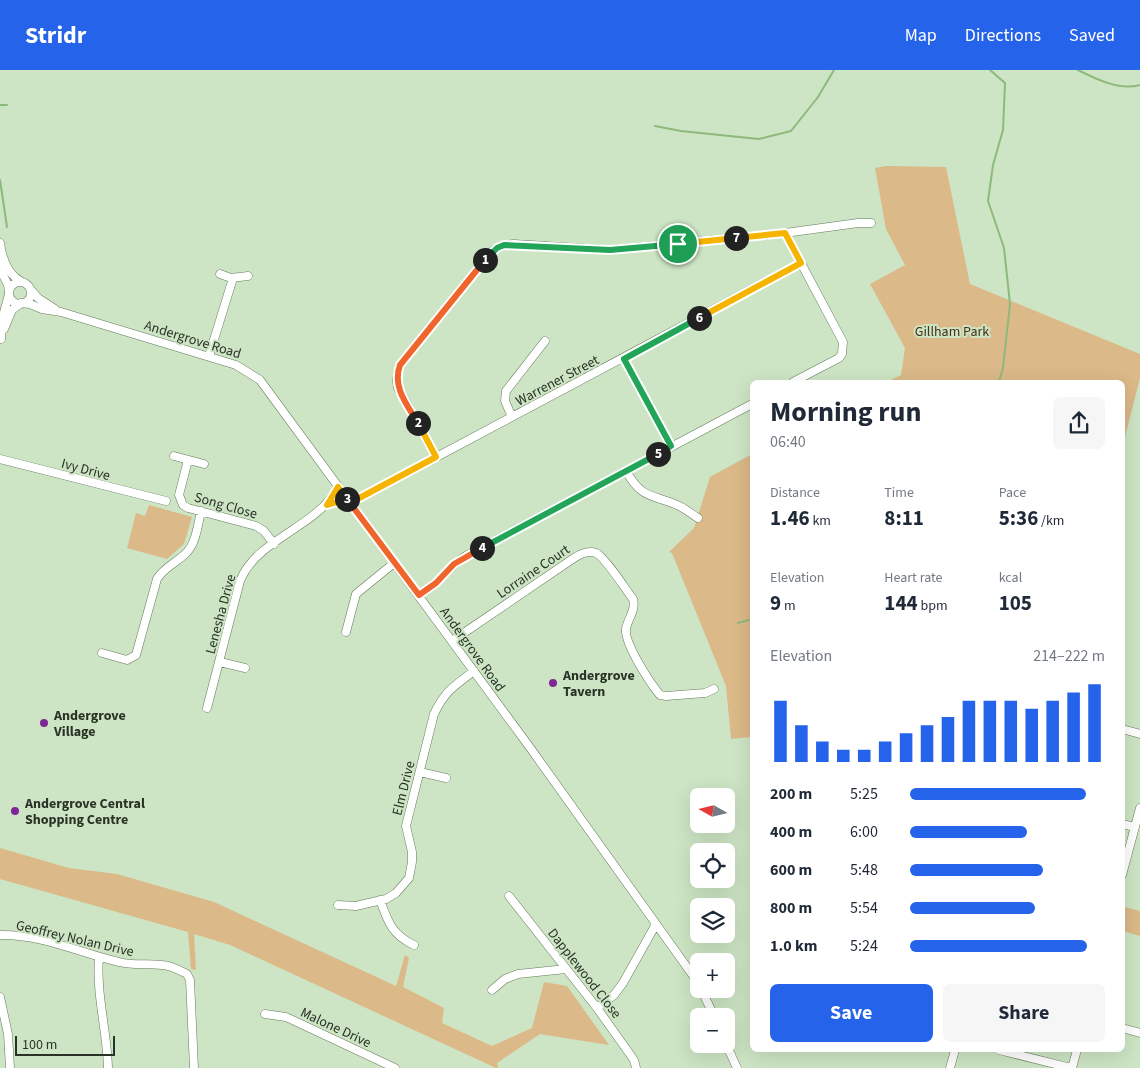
<!DOCTYPE html>
<meta charset="utf-8">
<style>
:root{--surface:#fff;--page:#f6f6f7;--text:#1f2937;--muted:#747a83;--accent:#2563eb}
body{margin:0;font-family:"Source Sans 3",sans-serif;background:var(--page);color:var(--text);height:100vh;display:flex;flex-direction:column;font-size:19px;white-space:nowrap}
*{box-sizing:border-box;margin:0}
p{font-size:16px;color:var(--muted)}
.icon{flex:none;width:28px;height:28px;fill:none;stroke:currentColor;stroke-width:2;stroke-linecap:round;stroke-linejoin:round}
.map{position:relative;flex:1;overflow:hidden}
.side{position:absolute;left:750px;top:310px;width:375px;height:672px;display:flex;flex-direction:column;background:var(--surface);border-radius:8px;box-shadow:0 5px 20px #0002}
.side>*{flex:none}
.needle{width:32px;rotate:278deg}
.tools{position:absolute;left:690px;top:718px;display:grid;gap:10px}
.tools a{display:grid;place-items:center;width:45px;height:45px;border-radius:8px;background:var(--surface);box-shadow:0 5px 20px #0002;font-size:25px}
.scale{position:absolute;left:15px;bottom:12px;width:100px;box-sizing:border-box;padding-left:5px;border:2px solid #293226;border-top:0;font-size:14px;line-height:18px;white-space:nowrap;color:#293226;-webkit-text-stroke:4px #cde5c4;paint-order:stroke}
.pin{position:absolute;display:grid;place-items:center;width:42px;height:42px;color:#fff;margin:-21px;border:2px solid #fff;border-radius:50%;box-shadow:0 1px 5px #0007}
.km{position:absolute;width:25px;height:25px;margin:-12px;border-radius:50%;background:#222;color:#fff;font-size:14px;line-height:25px;text-align:center}
.round{display:grid;place-items:center;flex:none;width:52px;height:52px;border-radius:8px;background:var(--page)}
.head{display:flex;align-items:center;justify-content:space-between;height:85px;padding:0 20px}
h1{font-size:28px;font-weight:700;line-height:38px}
.figures{display:grid;grid-template-columns:repeat(3,1fr);gap:8px;height:85px;padding:5px 20px}
.figures div{display:grid;align-content:center}
.figures b{font-size:21px;font-weight:700}
.figures small{font-size:14px;font-weight:400}
.figures p{font-size:14px}
.chart{height:140px;padding:10px 20px}
.chart p{display:flex;justify-content:space-between}
.chart svg{width:100%;height:90px;margin-top:5px;stroke:var(--accent);stroke-width:6}
.primary-button{display:flex;gap:10px;margin-top:auto;padding:10px 20px}
.primary-button a{flex:1;height:58px;border-radius:8px;background:var(--accent);color:#fff;font-size:20px;font-weight:700;line-height:58px;text-align:center}
.primary-button a+a{background:var(--page);color:var(--text)}
ul{padding:0 20px;list-style:none;font-size:16px}
li{display:grid;grid-template-columns:80px 60px 1fr;align-items:center;height:38px}
li i{height:12px;border-radius:6px;background:var(--accent)}
header{display:flex;align-items:center;gap:30px;box-sizing:border-box;height:70px;padding:0 25px;background:var(--accent);color:#fff}
header strong{font-size:24px}
nav{display:flex;gap:28px;margin-inline-start:auto;font-size:18px}
.map>svg:first-child{display:block}
</style>
<header>
<strong>Stridr</strong>
<nav><a>Map</a><a>Directions</a><a>Saved</a></nav>
</header>
<div class="map">
<svg width="1140" height="998" viewBox="0 0 1140 998">
<rect width="100%" height="100%" fill="#cde5c4"/>
<!-- green -->
<path fill="#dbb988" d="M886 96 946 97 970 214 1140 284V308L1123 375 1122 312H887L901 305 905 278 870 214 905 195 886 159 875 98Z
M752 384V667L731 669 726 616 672 483 669 482 694 458 710 407Z
M149 435 192 447 184 474 167 489 127 478 136 443 145 446Z
M0 778 69 798 117 804 214 832 396 916 405 885 409 888 403 917 444 938 442 953 492 976 532 958 544 912 567 916 609 975 540 964 497 993 498 998H496L230 875 194 864 196 900 191 899 188 862 0 809Z
M1125 837 1140 841V866L1123 861V848Z"/>
<g fill="none" stroke-linecap="round" stroke-linejoin="round">
<!-- stream -->
<path stroke="#8eb97c" stroke-width="2" d="M990 0 1005 13 1003 60 993 95 988 131 1004 178 1010 234 1003 298 999 312
M1078 0C1096 9 1120 21 1140 15
M0 35H7
M655 56 681 61 759 69 791 61 818 27 834 0
M0 110 7 157
M738 553 752 549"/>
<defs>
<path id="minor" d="M785 163 843 272 842 284 839 288 793 312
M0 173C2 188 8 205 22 212
M1 184V201L8 215 9 223
M220 204 231 208 248 206
M9 223a11 11 0 1 1 22 0a11 11 0 1 1-22 0Z
M31 220 38 228 55 239
M21 233 30 234 42 239 61 242 236 295 260 310 531 679 699 914
M4 259 12 240 20 234
M1 269 2 250 9 224
M209 286 233 208
M624 289 671 377
M512 347 505 331 506 321 545 271
M174 386 204 394
M436 387 398 318C396 310 397 303 400 295L490 183C498 176 504 175 514 174L610 180 785 163 858 153H871
M0 389 166 431
M188 390 179 425 183 435 188 438 256 456 264 461 274 474
M626 401C642 429 651 424 677 435 685 438 691 444 698 448
M350 433 801 193
M327 435 347 429
M419 525 436 513 454 495 464 487 752 334
M346 562 356 524 394 493
M452 571 574 488C580 484 588 480 596 483 605 487 626 520 633 529 636 541 628 548 626 559 624 573 650 613 660 625L666 626 705 623 714 619
M102 583 127 590 136 585 157 509C164 497 178 492 187 482 196 473 198 454 201 441
M220 592 245 598
M207 638 240 511C257 468 317 458 338 417
M1122 659 1140 664
M420 702 446 708
M1122 754 1135 757
M1122 805 1140 738
M509 826 597 938 634 990 636 998
M380 830C388 852 392 865 414 875
M338 835 356 836 386 829 396 823 409 808 412 792V782L406 756 434 644C445 621 454 616 474 601
M0 865C41 864 80 883 119 892 134 896 147 893 162 895 170 895 179 900 187 904L190 910 194 998
M99 887C96 925 107 960 108 998
M701 919 714 946
M492 920 505 909 518 904 566 899
M0 927 8 964 10 998
M597 938 614 925 623 913 656 854
M265 944 286 947 395 998
M1122 958 1140 963
M726 974 737 998
M999 980 1071 998
M950 998 955 980
M1072 998 1077 980"/>
</defs>
<!-- minor casing -->
<use href="#minor" stroke="#657a5c" stroke-width="9"/>
<!-- minor -->
<use href="#minor" stroke="#fff" stroke-width="8"/>
</g>
<g fill="none" stroke-linecap="round" stroke-linejoin="round">
<defs>
<path id="split-1" d="M485 190 497 178 504 175 610 180 678 174"/>
<path id="split-2" d="M418 353C407 335 392 317 400 295L485 190"/>
<path id="split-3" d="M347 429 338 417 327 435 347 429 350 433 436 387 418 353"/>
<path id="split-4" d="M347 429 419 525 436 513 454 494 482 478"/>
<path id="split-5" d="M482 478 658 384"/>
<path id="split-6" d="M658 384 671 376 624 289 699 248"/>
<path id="split-7" d="M699 248 801 193 785 163 736 168"/>
<path id="split-8" d="M678 174 736 168"/>
</defs>
<!-- split-1 casing -->
<use href="#split-1" stroke="#fff" stroke-width="10"/>
<!-- split-2 casing -->
<use href="#split-2" stroke="#fff" stroke-width="10"/>
<!-- split-3 casing -->
<use href="#split-3" stroke="#fff" stroke-width="10"/>
<!-- split-4 casing -->
<use href="#split-4" stroke="#fff" stroke-width="10"/>
<!-- split-5 casing -->
<use href="#split-5" stroke="#fff" stroke-width="10"/>
<!-- split-6 casing -->
<use href="#split-6" stroke="#fff" stroke-width="10"/>
<!-- split-7 casing -->
<use href="#split-7" stroke="#fff" stroke-width="10"/>
<!-- split-8 casing -->
<use href="#split-8" stroke="#fff" stroke-width="10"/>
<!-- split-1 -->
<use href="#split-1" stroke="#22a559" stroke-width="6"/>
<!-- split-2 -->
<use href="#split-2" stroke="#f0652b" stroke-width="6"/>
<!-- split-3 -->
<use href="#split-3" stroke="#f5b400" stroke-width="6"/>
<!-- split-4 -->
<use href="#split-4" stroke="#f0652b" stroke-width="6"/>
<!-- split-5 -->
<use href="#split-5" stroke="#22a559" stroke-width="6"/>
<!-- split-6 -->
<use href="#split-6" stroke="#22a559" stroke-width="6"/>
<!-- split-7 -->
<use href="#split-7" stroke="#f5b400" stroke-width="6"/>
<!-- split-8 -->
<use href="#split-8" stroke="#f5b400" stroke-width="6"/>
</g>
<!-- markers -->
<g fill="#7c2796" stroke="#cde5c4" stroke-width="2">
<circle cx="553" cy="613" r="5"/>
<circle cx="44" cy="653" r="5"/>
<circle cx="15" cy="741" r="5"/>
</g>
<g text-anchor="middle" stroke-width="4" stroke-linejoin="round" paint-order="stroke">
<!-- park labels -->
<g font-size="14" fill="#453216" stroke="#cde5c4">
<text x="952" y="266">Gillham Park</text>
</g>
<!-- street labels -->
<g font-size="14" fill="#293226" stroke="#cde5c4">
<text transform="translate(193 269) rotate(17)" y="5">Andergrove Road</text>
<text transform="translate(557 310) rotate(-28)" y="5">Warrener Street</text>
<text transform="translate(86 399) rotate(15)" y="5">Ivy Drive</text>
<text transform="translate(226 435) rotate(16)" y="5">Song Close</text>
<text transform="translate(533 501) rotate(-34)" y="5">Lorraine Court</text>
<text transform="translate(220 544) rotate(-75)" y="5">Lenesha Drive</text>
<text transform="translate(473 579) rotate(54)" y="5">Andergrove Road</text>
<text transform="translate(403 718) rotate(-76)" y="5">Elm Drive</text>
<text transform="translate(75 868) rotate(13)" y="5">Geoffrey Nolan Drive</text>
<text transform="translate(585 903) rotate(52)" y="5">Dapplewood Close</text>
<text transform="translate(336 957) rotate(25)" y="5">Malone Drive</text>
</g>
<!-- poi labels -->
<g font-size="14" font-weight="bold" fill="#293226" stroke="#cde5c4" text-anchor="start">
<text x="563" y="610">Andergrove<tspan x="563" dy="16">Tavern</tspan></text>
<text x="54" y="650">Andergrove<tspan x="54" dy="16">Village</tspan></text>
<text x="25" y="738">Andergrove Central<tspan x="25" dy="16">Shopping Centre</tspan></text>
</g>
</g>
</svg>
<div class="tools">
<a><svg class="needle" viewBox="-14 -14 28 28"><path d="M0-13l5 13h-10z" fill="#e53935"/><path d="M0 13l5-13h-10z" fill="#747a83"/></svg></a>
<a><svg class="icon" aria-label="locate" viewBox="0 0 24 24"><circle cx="12" cy="12" r="6"/><path d="M12 2v4M12 18v4M2 12h4M18 12h4"/></svg></a>
<a><svg class="icon" aria-label="layers" viewBox="0 0 24 24"><path d="M12 4l9 5-9 5-9-5zM3 14l9 5 9-5"/></svg></a>
<a>+</a>
<a>−</a>
</div>
<div class="scale">100 m</div>
<div class="pin" style="left:678px;top:174px;background:#1e9e55"><svg class="icon" aria-label="arrive" viewBox="0 0 24 24"><path d="M6 21V4h12l-3 4 3 4H6"/></svg></div>
<b class="km" style="left:485px;top:190px">1</b>
<b class="km" style="left:418px;top:353px">2</b>
<b class="km" style="left:347px;top:429px">3</b>
<b class="km" style="left:482px;top:478px">4</b>
<b class="km" style="left:658px;top:384px">5</b>
<b class="km" style="left:699px;top:248px">6</b>
<b class="km" style="left:736px;top:168px">7</b>
<section class="side">
<div class="head"><div><h1>Morning run</h1><p>06:40</p></div><a class="round"><svg class="icon" aria-label="share" viewBox="0 0 24 24"><path d="M12 15V3M7 8l5-5 5 5M5 13v7h14v-7"/></svg></a></div>
<div class="figures">
<div><p>Distance</p><b>1.46<small> km</small></b></div>
<div><p>Time</p><b>8:11</b></div>
<div><p>Pace</p><b>5:36<small> /km</small></b></div>
</div>
<div class="figures">
<div><p>Elevation</p><b>9<small> m</small></b></div>
<div><p>Heart rate</p><b>144<small> bpm</small></b></div>
<div><p>kcal</p><b>105</b></div>
</div>
<div class="chart"><p><span>Elevation</span>214–222 m</p>
<svg viewBox="0 0 160 44" preserveAspectRatio="none"><path d="M5 44V14M15 44V26M25 44V34M35 44V38M45 44V38M55 44V34M65 44V30M75 44V26M85 44V22M95 44V14M105 44V14M115 44V14M125 44V18M135 44V14M145 44V10M155 44V6"/></svg>
</div>
<ul>
<li><b>200 m</b>5:25<i style="width:90%"></i></li>
<li><b>400 m</b>6:00<i style="width:60%"></i></li>
<li><b>600 m</b>5:48<i style="width:68%"></i></li>
<li><b>800 m</b>5:54<i style="width:64%"></i></li>
<li><b>1.0 km</b>5:24<i style="width:91%"></i></li>
</ul>
<div class="primary-button"><a>Save</a><a>Share</a></div>
</section>
</div>
